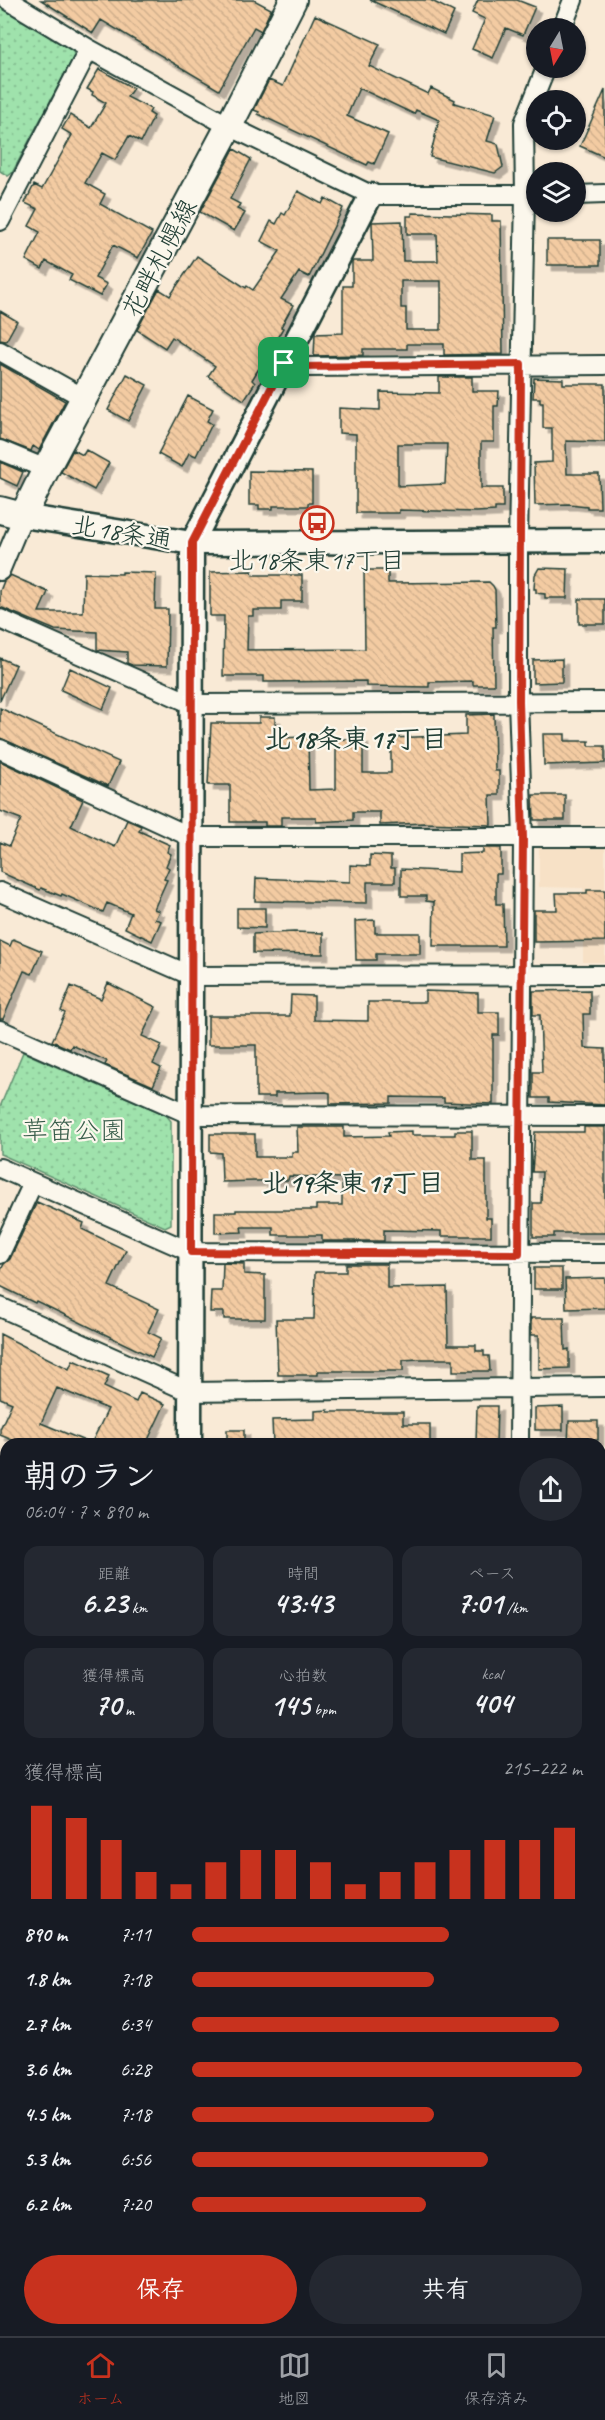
<!DOCTYPE html>
<html lang="ja">
<meta charset="utf-8">
<style>
:root{--surface:#171b24;--page:#242831;--text:#f1f3f6;--muted:#9ea1a6;--line:#363941;--accent:#c8321e}
body{margin:0;font-family:Caveat,"Klee One",sans-serif;background:var(--page);color:var(--text);height:100vh;display:flex;flex-direction:column;font-size:22px;white-space:nowrap}
*{box-sizing:border-box;margin:0}
p{font-size:20px;color:var(--muted)}
.icon{flex:none;width:33px;height:33px;fill:none;stroke:currentColor;stroke-width:2;stroke-linecap:round;stroke-linejoin:round}
.map{position:relative;flex:1;overflow:hidden}
.panel{position:absolute;left:0px;top:1438px;width:606px;height:898px;display:flex;flex-direction:column;background:var(--surface);border-radius:18px 18px 0 0;box-shadow:0 2px 4px #0004}
.panel>*{flex:none}
.needle{width:39px;rotate:190deg}
.fabs{position:absolute;left:526px;top:18px;display:grid;gap:12px}
.fabs a{display:grid;place-items:center;width:60px;height:60px;border-radius:50%;background:var(--surface);box-shadow:0 2px 4px #0004;font-size:30px}
.pin{position:absolute;display:grid;place-items:center;width:51px;height:51px;color:#fff;margin:-26px;border-radius:12px;box-shadow:0 3px 9px #0006}
.round{display:grid;place-items:center;flex:none;width:63px;height:63px;border-radius:32px;background:var(--page)}
.overview{display:flex;align-items:center;justify-content:space-between;height:102px;padding:0 24px}
h1{font-size:33px;font-weight:600;line-height:45px}
.figures{display:grid;grid-template-columns:repeat(3,1fr);gap:9px;height:102px;padding:6px 24px}
.figures div{display:grid;align-content:center;border-radius:15px;background:var(--page);text-align:center}
.figures b{font-size:30px;font-weight:600}
.figures small{font-size:16px;font-weight:400}
.figures p{font-size:16px}
.chart{height:168px;padding:12px 24px}
.chart p{display:flex;justify-content:space-between}
.chart svg{width:100%;height:108px;margin-top:6px;stroke:var(--accent);stroke-width:6}
.cta{display:flex;gap:12px;margin-top:auto;padding:12px 24px}
.cta a{flex:1;height:69px;border-radius:36px;background:var(--accent);color:#fff;font-size:24px;font-weight:600;line-height:69px;text-align:center}
.cta a+a{background:var(--page);color:var(--text)}
ul{padding:0 24px;list-style:none;font-size:20px}
li{display:grid;grid-template-columns:96px 72px 1fr;align-items:center;height:45px}
li i{height:15px;border-radius:8px;background:var(--accent)}
.tab-bar{display:flex;justify-content:space-around;align-items:center;height:84px;border-top:2px solid var(--line);background:var(--surface);font-size:16px;color:var(--muted)}
.tab-bar a{display:grid;justify-items:center;gap:3px}
.tab-bar .selected{color:var(--accent)}
.map>svg:first-child{display:block}
</style>
<div class="map">
<svg width="605" height="2336" viewBox="0 0 605 2336">
<defs>
<pattern id="park-dots" width="8" height="8" patternUnits="userSpaceOnUse" patternTransform="scale(1.5)"><rect width="8" height="8" fill="#9fe2ac"/><path d="M2 2h.1M6 6h.1" fill="none" stroke="#88c395" stroke-width="1.8" stroke-linecap="round"/></pattern>
<pattern id="building-back-hatch" width="6" height="6" patternUnits="userSpaceOnUse" patternTransform="scale(1.5)"><rect width="6" height="6" fill="#f3cba2"/><path d="M-1 5l2 2M0 0l6 6M5-1l2 2" fill="none" stroke="#d0af8c"/></pattern>
<filter id="shadow"><feDropShadow dx="5.5" dy="5.5" stdDeviation="0" flood-color="#0004"/></filter>
</defs>
<rect width="100%" height="100%" fill="#f9ead6"/>
<filter id="ink" filterUnits="userSpaceOnUse"><feTurbulence type="fractalNoise" baseFrequency=".0167" numOctaves="2"/><feDisplacementMap in="SourceGraphic" scale="12" xChannelSelector="R" yChannelSelector="G"/><feConvolveMatrix kernelMatrix="1 2 1 2 8 2 1 2 1" color-interpolation-filters="sRGB"/></filter>
<g filter="url(#ink)">
<!-- built -->
<path fill="#f7e1c6" d="M539 847H605V962H583V888L539 887Z"/>
<!-- park -->
<path fill="url(#park-dots)" stroke="#5f9070" stroke-width="1.5" d="M0 6 73 50 74 56 12 173 8 176 0 171Z
M23 1052 166 1115 171 1121V1224L165 1227 0 1154V1107Z"/>
<!-- building -->
<path fill="url(#building-back-hatch)" stroke="#1f3d34" stroke-width="1.5" fill-rule="evenodd" filter="url(#shadow)" d="M41 0H254L271 9 261 31 254 27 219 90 101 20 93 33Z
M370 0H430L454 12 444 34Z
M478 0H517L535 7 523 35 506 28 493 58 472 49 485 19 472 13Z
M315 15 380 44 369 66 428 94 431 88 455 100 454 103 495 115 487 141 498 144 503 167 495 173 430 157 439 120 416 110 414 114 359 88 347 116 388 134 374 164 369 162 367 165 258 114 259 112 254 110 269 80 283 86Z
M99 69 133 88 127 97 151 109 149 113 154 116 141 142 129 136 115 160 102 153 85 183 105 194 100 204 152 233 138 258 113 245 95 278 107 284 100 296 69 280 72 275 46 261 42 269 26 260 40 232 29 226 38 209 25 203 34 185 42 189 72 135 62 129 70 115 91 128 106 103 92 95 93 92 87 89Z
M605 90V157L580 146Z
M234 149 251 159 230 199 240 204 237 209 245 213 234 231 200 212Z
M298 191 322 204 325 198 343 208 309 277 299 272 281 299 293 305 281 327 283 328 252 380 255 383 244 400 208 376 215 366 172 337 165 348 137 330 159 289 170 296 197 256 246 288 247 286 253 290 280 251 261 241 271 221 276 224 282 213 285 215Z
M412 213 492 215V221H501L503 354 444 355V344H407V349H363V355L314 356 315 334 343 333V286H352V261H373L372 222 402 221 403 261H438L437 234H407V216H412ZM401 281H441V330H406V308H401Z
M547 240H600V265H547Z
M0 311 17 321 6 341 0 340Z
M0 364 65 401 39 450 33 446 31 451 0 439Z
M127 374 147 385 128 421 108 410Z
M439 377H472V391H499L498 406H494V442H481V488H503V508H495V511L476 512 399 510V513H356V434L339 433V408L380 410V392L439 393ZM398 444H447L445 484 398 486Z
M534 378 563 379V384H605V442L566 441 567 474H599L600 508H587V506L569 504 535 505 534 463 552 462V428H543V402H540V398H533Z
M188 396 213 409 207 421 212 424 196 456 189 453 182 467 158 454Z
M73 450 83 455 86 450 109 463 94 490 61 472Z
M0 462 23 472 17 486 0 478Z
M249 471 312 472V503H308V506H273V509H259V505H249Z
M539 568 568 569 567 598H545V594L536 593V589H534L535 575Z
M364 570H388V583L489 582 493 586 495 590 496 627H493L494 685H473V681L429 682V687L366 686V681L264 682V676H223L224 616H210V572L252 571 253 575H302V601H281V610H253V616H248L247 650 365 649Z
M122 572 156 573 155 609H168L167 666 132 665 127 663V652L97 650V632L55 630 0 607V591L4 581 10 575 48 592 39 612H83L84 573 122 574Z
M579 599H605V624H579Z
M0 658 16 665 0 701Z
M562 659V682L533 683V660Z
M70 668 112 688 103 709 61 690Z
M0 708 119 762 108 786 0 738Z
M494 714 495 771H499V795H490L491 825 424 823 380 825V812H353V820L316 822V817H281V826H265V822H230V785H208L211 723H259V717H275V738L308 737 309 790 336 789V739H363V773H391V738L466 735V715Z
M543 734H565V741H589V746H605V763L544 765Z
M0 761 83 800 71 826 75 828 115 847 127 820 141 826 139 831 170 845 167 852 171 854 166 866 169 868 164 879 167 880 154 909 159 911 155 919 161 921 152 941 125 928 131 913 107 903 103 912 62 894 61 896 41 888 40 890 0 872V842L9 846 21 819 0 811Z
M533 795H565V820H534Z
M483 848H501V874H496V904H503L504 946H433L434 902 426 901V896H401V869L459 872V854L483 853Z
M370 855 391 856V868H395V882H367V903L255 901 256 878 350 882V865L370 866Z
M587 890H605V941L534 942V910H557L556 893H587Z
M237 908H265V928L237 927Z
M375 920V933H420V954H376V960H356L355 921Z
M294 932 323 933V954L253 953V934Z
M13 939 42 951 32 974 24 971 3 1019H0V941L10 946Z
M108 983 156 1007 142 1036 162 1045 153 1064 161 1068 153 1086 105 1065 107 1061 72 1045 70 1049 52 1041 65 1013 61 1011 71 986 101 999Z
M590 990V1014H583L584 1048 605 1049V1105L549 1102V1098H533V1072H542L540 1015H533V991Z
M425 991 478 993V1012H499V1035H493V1104L444 1102V1098L391 1097V1103L330 1104V1093L326 1092 275 1093V1097H256V1045H208V1016H290L291 995 314 996V1020L368 1021V1002H425Z
M297 1127H344V1137L389 1136 388 1132 412 1131V1135H455V1131H472V1160H486V1218H491V1236H441V1231L384 1230V1241H322V1235H273V1227H241L242 1232 215 1233V1212H236V1210H316V1205H342V1178L289 1176 288 1180 222 1182 221 1153 210 1152V1134H255V1157H292V1152H298Z
M584 1127H605V1233H554V1237H533V1203H541L542 1172H532L535 1132H584Z
M37 1202 84 1223 82 1229 126 1250 109 1286 159 1309 148 1332 161 1338 152 1357 36 1301 35 1303 0 1286V1272L4 1264 10 1259Z
M223 1263 244 1264V1274L265 1275V1319H224V1312H210L211 1291H222Z
M346 1264H387V1288L447 1287 448 1345H476V1351H484V1356H489L490 1371H453V1359H419L403 1360V1371H318V1375H278L276 1319H314L315 1272H346Z
M534 1268H562V1289H534Z
M605 1278V1308L566 1309 565 1279Z
M531 1318H564L565 1350 569 1349V1368L539 1369V1335H531Z
M0 1334 69 1369 73 1360 109 1376 104 1387 136 1402 140 1393 165 1404 146 1444H102L93 1440 108 1409 57 1388 41 1423 92 1444H22L0 1435V1429L12 1403 0 1398Z
M477 1406H497L496 1444H476Z
M563 1407V1430H535V1408Z
M328 1410V1412H403V1424H430V1444H381V1440L273 1443 272 1420 315 1419V1411Z
M569 1421H598V1440H585V1444H568Z
M227 1430H244V1444H227Z"/>
<g fill="none" stroke-linecap="round" stroke-linejoin="round">
<defs>
<path id="minor" d="M8 0 89 49 229 126 371 195H535
M562 28 573 0
M576 195 605 194
M0 221 89 49
M0 351 84 398
M284 363 301 367 605 365
M0 450 46 469
M0 571 23 516
M0 619 192 704 605 702
M0 749 191 837H605
M0 892 192 976 605 975
M0 1030 191 1115 605 1116
M0 1168 191 1252 605 1253
M0 1254 33 1183
M0 1307 190 1392 605 1387
M519 1444 523 838 518 701V540L525 196 524 123 546 68
M0 1470 6 1472
M600 1551H605
M0 1614H6
M600 1700H605
M0 1704 6 1705
M600 1834H605
M0 1844H6
M600 1974H605
M0 1982H6
M600 2110H605
M0 2124H6
M0 2248 6 2265
M600 2255H605
M22 2331 24 2336
M514 2336V2331"/>
<path id="tertiary" d="M23 516 192 543 605 541
M190 1444 192 543 371 195
M188 2336V2331"/>
<path id="secondary" d="M0 510 23 516 46 469 229 126 293 0"/>
</defs>
<!-- minor casing -->
<use href="#minor" stroke="#1f3d34" stroke-width="22"/>
<!-- tertiary casing -->
<use href="#tertiary" stroke="#1f3d34" stroke-width="27"/>
<!-- secondary casing -->
<use href="#secondary" stroke="#1f3d34" stroke-width="30"/>
<!-- minor -->
<use href="#minor" stroke="#fbf7ec" stroke-width="18"/>
<!-- tertiary -->
<use href="#tertiary" stroke="#fbf7ec" stroke-width="22"/>
<!-- secondary -->
<use href="#secondary" stroke="#fbf7ec" stroke-width="26"/>
</g>
</g>
<g fill="none" stroke-linecap="round" stroke-linejoin="round" filter="url(#ink)">
<defs>
<path id="route" d="M284 363 301 367 521 364 519 701 523 838 519 1254 191 1252 192 543Z"/>
</defs>
<!-- route casing -->
<use href="#route" stroke="#fff" stroke-width="12"/>
<!-- route -->
<use href="#route" stroke="#c8321e" stroke-width="8"/>
</g>
<!-- icons -->
<defs>
<symbol id="bus-ring" viewBox="-11 -11 22 22"><circle r="9.5" fill="#fbf7ec" stroke="#c8321e" stroke-width="1.5"/><path d="M-5-6H5V4H4V6H2V4H-2V6H-4V4H-5ZM-3.5-4V0h7V-4ZM-3.5 1.2v1.5H-2V1.2ZM2 1.2v1.5H3.5V1.2Z" fill="#c8321e"/></symbol>
</defs>
<g fill-rule="evenodd">
<use href="#bus-ring" x="298" y="504" width="38" height="38"/>
</g>
<g text-anchor="middle" stroke-width="4.5" stroke-linejoin="round" paint-order="stroke">
<!-- street labels -->
<g font-size="26" fill="#1f3d34" stroke="#fbf7ec">
<text transform="translate(159 258) rotate(-62)" y="9">花畔札幌線</text>
<text transform="translate(122 532) rotate(9)" y="9">北18条通</text>
</g>
<!-- poi labels -->
<g font-size="26" fill="#1f3d34" stroke="#fbf7ec">
<text x="317" y="569">北18条東17丁目</text>
</g>
<!-- park labels -->
<g font-size="26" fill="#395e4c" stroke="#fbf7ec">
<text x="74" y="1139">草笛公園</text>
</g>
<!-- neighbourhood labels -->
<g font-size="27" font-weight="bold" fill="#1f3d34" stroke="#fbf7ec">
<text x="356" y="748">北18条東17丁目</text>
<text x="353" y="1192">北19条東17丁目</text>
</g>
</g>
</svg>
<div class="fabs">
<a><svg class="needle" viewBox="-14 -14 28 28"><path d="M0-13l5 13h-10z" fill="#e53935"/><path d="M0 13l5-13h-10z" fill="#9ea1a6"/></svg></a>
<a><svg class="icon" aria-label="locate" viewBox="0 0 24 24"><circle cx="12" cy="12" r="6"/><path d="M12 2v4M12 18v4M2 12h4M18 12h4"/></svg></a>
<a><svg class="icon" aria-label="layers" viewBox="0 0 24 24"><path d="M12 4l9 5-9 5-9-5zM3 14l9 5 9-5"/></svg></a>
</div>
<div class="pin" style="left:284px;top:363px;background:#1e9e55"><svg class="icon" aria-label="arrive" viewBox="0 0 24 24"><path d="M6 21V4h12l-3 4 3 4H6"/></svg></div>
<section class="panel">
<div class="overview"><div><h1>朝のラン</h1><p>06:04 · 7 × 890 m</p></div><a class="round"><svg class="icon" aria-label="share" viewBox="0 0 24 24"><path d="M12 15V3M7 8l5-5 5 5M5 13v7h14v-7"/></svg></a></div>
<div class="figures">
<div><p>距離</p><b>6.23<small> km</small></b></div>
<div><p>時間</p><b>43:43</b></div>
<div><p>ペース</p><b>7:01<small> /km</small></b></div>
</div>
<div class="figures">
<div><p>獲得標高</p><b>70<small> m</small></b></div>
<div><p>心拍数</p><b>145<small> bpm</small></b></div>
<div><p>kcal</p><b>404</b></div>
</div>
<div class="chart"><p><span>獲得標高</span>215–222 m</p>
<svg viewBox="0 0 160 44" preserveAspectRatio="none"><path d="M5 44V6M15 44V11M25 44V20M35 44V33M45 44V38M55 44V29M65 44V24M75 44V24M85 44V29M95 44V38M105 44V33M115 44V29M125 44V24M135 44V20M145 44V20M155 44V15"/></svg>
</div>
<ul>
<li><b>890 m</b>7:11<i style="width:66%"></i></li>
<li><b>1.8 km</b>7:18<i style="width:62%"></i></li>
<li><b>2.7 km</b>6:34<i style="width:94%"></i></li>
<li><b>3.6 km</b>6:28<i style="width:100%"></i></li>
<li><b>4.5 km</b>7:18<i style="width:62%"></i></li>
<li><b>5.3 km</b>6:56<i style="width:76%"></i></li>
<li><b>6.2 km</b>7:20<i style="width:60%"></i></li>
</ul>
<div class="cta"><a>保存</a><a>共有</a></div>
</section>
</div>
<nav class="tab-bar">
<a class="selected"><svg class="icon" aria-label="home" viewBox="0 0 24 24"><path d="M3 11l9-7 9 7M6 9v11h12V9"/></svg>ホーム</a>
<a><svg class="icon" aria-label="map" viewBox="0 0 24 24"><path d="M3 6l6-2 6 2 6-2v14l-6 2-6-2-6 2zM9 4v14M15 6v14"/></svg>地図</a>
<a><svg class="icon" aria-label="saved" viewBox="0 0 24 24"><path d="M7 4h10v16l-5-4-5 4z"/></svg>保存済み</a>
</nav>
